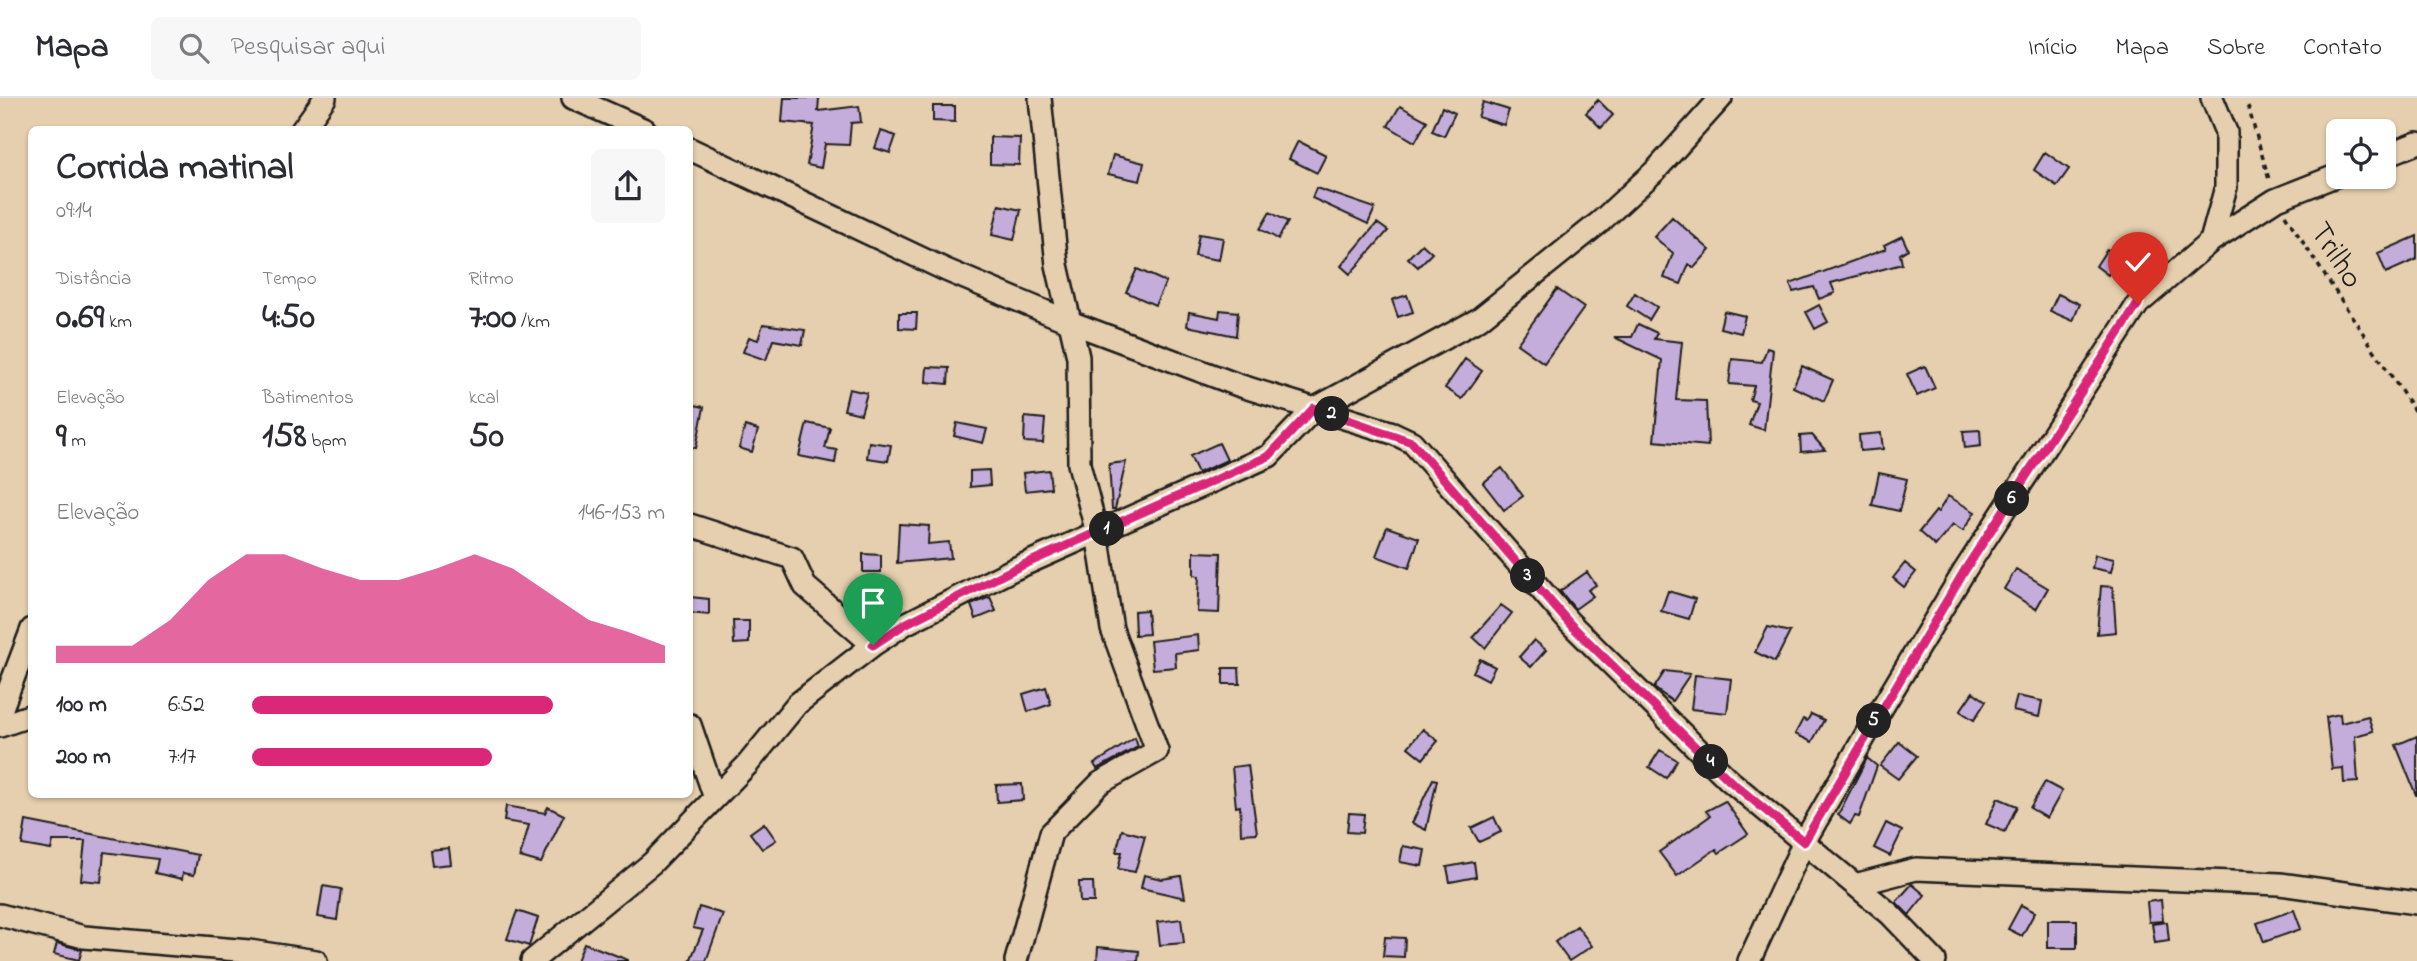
<!DOCTYPE html>
<html lang="pt">
<meta charset="utf-8">
<style>
:root{--surface:#fff;--page:#f7f7f7;--text:#2b2b33;--muted:#7c7c81;--line:#e1e1e2;--accent:#db2777}
body{margin:0;font-family:"Indie Flower",sans-serif;background:var(--page);color:var(--text);height:100vh;display:flex;flex-direction:column;font-size:26px;white-space:nowrap}
*{box-sizing:border-box;margin:0}
p{font-size:23px;color:var(--muted)}
.icon{flex:none;width:38px;height:38px;fill:none;stroke:currentColor;stroke-width:2;stroke-linecap:round;stroke-linejoin:round}
.map{position:relative;flex:1;overflow:hidden}
.details{position:absolute;left:28px;top:28px;width:665px;height:672px;display:flex;flex-direction:column;background:var(--surface);border-radius:10px;box-shadow:0 2px 5px #0004}
.details>*{flex:none}
.buttons{position:absolute;left:2326px;top:21px;display:grid;gap:14px}
.buttons a{display:grid;place-items:center;width:70px;height:70px;border-radius:10px;background:var(--surface);box-shadow:0 2px 5px #0004;font-size:35px}
.pin{position:absolute;display:grid;place-items:center;width:60px;height:60px;color:#fff;margin:-72px -30px;border-radius:50% 50% 50% 0;rotate:-45deg;box-shadow:0 0 7px #0007}
.pin .icon{rotate:45deg}
.km{position:absolute;width:35px;height:35px;margin:-18px;border-radius:50%;background:#222;color:#fff;font-size:19px;line-height:35px;text-align:center}
.round{display:grid;place-items:center;flex:none;width:74px;height:74px;border-radius:10px;background:var(--page)}
.overview{display:flex;align-items:center;justify-content:space-between;height:119px;padding:0 28px}
h1{font-size:38px;font-weight:800;line-height:52px}
.stats{display:grid;grid-template-columns:repeat(3,1fr);gap:10px;height:119px;padding:7px 28px}
.stats div{display:grid;align-content:center}
.stats b{font-size:35px;font-weight:800}
.stats small{font-size:19px;font-weight:400}
.stats p{font-size:19px}
.chart{height:196px;padding:14px 28px}
.chart p{display:flex;justify-content:space-between}
.chart svg{width:100%;height:126px;margin-top:7px;fill:var(--accent);opacity:.7}
ul{padding:0 28px;list-style:none;font-size:23px}
li{display:grid;grid-template-columns:112px 84px 1fr;align-items:center;height:52px}
li i{height:18px;border-radius:9px;background:var(--accent)}
header{display:flex;align-items:center;gap:42px;box-sizing:border-box;height:98px;padding:0 35px;background:var(--surface);border-bottom:2px solid var(--line)}
header strong{font-size:33px}
nav{display:flex;gap:38px;margin-inline-start:auto;font-size:24px}
.search{width:490px;height:63px;background:var(--page);display:flex;align-items:center;gap:18px;box-sizing:border-box;padding:0 24px;border-radius:10px;color:var(--muted);font-size:26px}
.map>svg:first-child{display:block}
</style>
<header>
<strong>Mapa</strong>
<div class="search"><svg class="icon" aria-label="search" viewBox="0 0 24 24"><circle cx="10" cy="10" r="6"/><path d="M15 15l6 6"/></svg>Pesquisar aqui</div>
<nav><a>Início</a><a>Mapa</a><a>Sobre</a><a>Contato</a></nav>
</header>
<div class="map">
<svg width="2417" height="863" viewBox="0 0 2417 863">
<rect width="100%" height="100%" fill="#e6cfae"/>
<filter id="ink" filterUnits="userSpaceOnUse"><feTurbulence type="fractalNoise" baseFrequency=".0143" numOctaves="2"/><feDisplacementMap in="SourceGraphic" scale="14" xChannelSelector="R" yChannelSelector="G"/><feConvolveMatrix kernelMatrix="1 2 1 2 8 2 1 2 1" color-interpolation-filters="sRGB"/></filter>
<g filter="url(#ink)">
<!-- building -->
<path fill="#c5addb" stroke="#1c1c1c" stroke-width="2" d="M784 0H819L818 13 859 8 861 24 851 25 849 47 825 46 821 70 807 67 814 27 782 24Z
M1598 2 1613 17 1601 30 1586 15Z
M1483 4 1509 12 1504 27 1478 19Z
M933 8H955V24L933 23Z
M1400 8 1427 23 1415 44 1388 28Z
M1442 9 1455 15 1444 38 1432 33Z
M881 33 896 38 890 55 875 50Z
M990 39 1020 40 1019 67 990 66Z
M1298 43 1326 57 1317 75 1289 61Z
M2045 54 2069 71 2057 88 2034 72Z
M1113 57 1144 65 1140 83 1108 76Z
M1316 90 1375 110 1368 126 1312 100Z
M999 107 1021 112 1014 142 992 137Z
M1270 114 1288 124 1278 141 1260 131Z
M1672 119 1710 152 1694 170 1689 166 1681 186 1664 180 1673 155 1654 139Z
M1377 125 1388 133 1350 176 1341 168Z
M1199 136 1223 140 1219 162 1195 158Z
M1902 138 1908 151 1900 156 1902 166 1831 185 1835 195 1819 201 1814 189 1793 194 1790 186 1886 151 1884 147Z
M2417 138V161L2386 175 2378 155Z
M1422 146 1432 155 1418 169 1408 160Z
M2107 151 2120 159 2108 177 2096 168Z
M1137 171 1166 184 1155 207 1126 194Z
M1557 191 1584 210 1544 265 1517 246Z
M1635 195 1657 209 1649 222 1627 208Z
M2058 196 2080 206 2073 223 2050 213Z
M1407 197 1413 214 1398 219 1392 202Z
M1819 207 1828 224 1815 231 1806 214Z
M1220 212 1238 214 1236 238 1187 228 1189 214 1219 220Z
M1724 213 1745 218 1741 235 1720 230Z
M899 215H917L916 231 899 230Z
M763 226 805 232 802 247 773 242 766 262 743 254 749 239 758 242Z
M1638 226 1657 235 1654 241 1682 244 1676 302 1706 303 1708 348 1654 343 1662 262 1614 239H1632Z
M1767 250 1773 252 1764 332 1749 327 1757 304 1750 302 1754 288 1729 286 1732 261 1762 264Z
M1465 261 1482 273 1462 301 1445 290Z
M1802 268 1833 282 1824 303 1793 289Z
M1925 268 1935 290 1917 298 1907 276Z
M927 269 949 270 948 286 926 284Z
M849 291 867 295 861 316 844 312Z
M690 306 704 309 696 350 690 349Z
M1025 319 1045 321 1043 345 1024 344Z
M807 325 830 330 825 350 837 352 835 365 799 358Z
M957 325 987 331 983 345 954 338Z
M745 328 758 332 752 354 739 350Z
M1980 332 1981 348 1965 350 1963 333Z
M1881 335 1883 351 1860 353 1859 337Z
M1812 337 1825 352 1801 354 1800 338Z
M869 344 891 347 888 363 867 360Z
M1219 345 1227 362 1198 375 1190 358Z
M1126 364 1115 411H1112L1109 366Z
M1502 370 1523 398 1504 412 1483 385Z
M989 372 990 387 970 389V373Z
M1049 372 1051 390 1025 393 1023 375Z
M1879 375 1907 381 1899 413 1872 407Z
M1948 398 1975 414 1963 433 1953 427 1935 448 1919 434 1936 413 1938 414Z
M899 426 929 428 928 446 949 444 951 460 897 465Z
M1387 429 1419 440 1409 470 1376 458Z
M1194 454 1221 455 1219 515 1197 514 1199 478 1194 477Z
M863 456 881 457V474H863Z
M2095 457 2114 461 2111 474 2092 470Z
M1905 465 1916 474 1904 489 1893 480Z
M2016 471 2048 490 2036 511 2004 491Z
M1587 474 1596 487 1588 492 1593 498 1575 511 1560 493Z
M2101 488 2113 489 2116 534 2097 536Z
M1668 493 1695 501 1689 521 1661 513Z
M690 499 709 501V517L690 515Z
M990 499 996 513 976 521 971 507Z
M1501 507 1512 515 1485 550 1473 539Z
M1147 512 1149 536 1135 537 1134 513Z
M733 523H749V545L734 546Z
M1768 529 1790 534 1775 564 1755 554Z
M1198 537 1199 552 1175 555 1176 569 1153 571 1150 543Z
M1534 542 1546 552 1531 569 1519 559Z
M1480 561 1495 569 1488 582 1473 574Z
M1223 570H1239L1240 586H1223Z
M1665 573 1690 576 1672 603 1654 590Z
M1695 577 1731 581 1727 615 1691 611Z
M1046 589 1051 606 1028 614 1023 596Z
M1973 594 1986 603 1974 622 1960 613Z
M2017 598 2042 603 2039 619 2013 613Z
M1811 616 1824 622 1812 644 1795 636 1803 621 1807 623Z
M2340 616 2341 625 2368 618 2373 633 2355 638 2358 684 2344 685 2343 670 2332 671 2326 619Z
M1423 631 1438 643 1423 661 1408 649Z
M2417 638V697H2416L2396 647Z
M1135 640 1138 649 1097 671 1094 666Z
M1899 644 1917 658 1898 681 1880 668Z
M1660 652 1677 662 1666 680 1649 669Z
M1867 660 1877 668 1859 719 1855 718 1850 726 1838 717Z
M1248 667 1257 735 1241 736 1240 708 1236 709 1232 669Z
M1433 681 1437 682 1426 732 1412 725Z
M2045 684 2062 693 2047 720 2030 710Z
M1022 686 1023 702 997 704 996 687Z
M1998 700 2017 708 2005 734 1986 726Z
M1725 703 1748 736 1719 755 1716 751 1677 778 1659 754 1710 718 1706 713Z
M506 708 545 715 548 709 564 717 541 765 520 759 529 727 504 723Z
M1349 715 1364 716 1362 735 1347 734Z
M1494 719 1501 734 1479 744 1471 730Z
M26 723 198 757 194 777 183 775 182 781 155 775 158 761 104 754 101 784 81 782 85 743H53L51 752 22 747Z
M764 725 776 742 762 751 750 735Z
M1886 725 1902 733 1890 758 1874 750Z
M1122 732 1145 738 1135 774 1118 771 1122 754H1116Z
M1403 748 1425 752 1422 768 1400 764Z
M449 750 451 766 432 768 430 752Z
M1474 764 1476 779 1450 784 1447 769Z
M1144 777 1162 781 1181 778 1185 800 1141 790Z
M1079 784H1093L1094 804H1080Z
M1912 786 1925 797 1909 817 1896 804Z
M323 788 341 791 337 822 318 819Z
M2161 802 2163 823 2149 824 2147 804Z
M2021 807 2035 814 2022 838 2008 831Z
M699 809 723 816 706 863H690L703 832 693 830Z
M2294 812 2301 831 2264 844 2257 825Z
M517 813 538 820 529 848 507 841Z
M1181 821 1184 845 1160 847 1157 824Z
M2048 822H2077V850H2048Z
M2167 824 2169 843 2155 845 2152 826Z
M1577 828 1592 848 1569 863 1555 844Z
M1385 839 1405 840 1404 859 1383 858Z
M57 845 82 852 79 862 54 856Z
M584 845 628 862V863H577Z
M1098 849 1139 853 1138 863H1097Z"/>
<g fill="none" stroke-linecap="round" stroke-linejoin="round">
<defs>
<path id="minor" d="M573 0 645 32
M302 32 325 0
M690 51 946 172 1070 224 1238 287 1393 335 1412 344 1570 525 1729 682 1890 816 1935 863
M2384 58 2417 45
M2211 143 2226 89V34L2212 0
M690 427 792 460 805 488 873 547 905 526 1014 471 1269 358 1314 311 1479 221 1600 124 1656 72 1721 0
M0 615 32 531
M690 627 715 700
M0 628 32 617
M1855 787 1916 771 2280 786 2417 805
M0 817 84 839 249 853 316 863
M532 863 652 765 747 667 797 606 873 547
M1016 863 1051 735 1100 685 1157 653 1112 531 1097 435 1079 366 1078 259 1057 167 1040 0
M1749 863 1804 744 1868 633 1965 472 2138 206 2211 143 2275 102 2338 77"/>
</defs>
<!-- minor casing -->
<use href="#minor" stroke="#1c1c1c" stroke-width="26"/>
<!-- path -->
<path stroke="#1c1c1c" stroke-width="3.5" stroke-dasharray="5 5" stroke-linecap="butt" d="M2248 8 2270 85
M2285 117 2417 317"/>
<!-- minor -->
<use href="#minor" stroke="#e6cfae" stroke-width="21"/>
</g>
</g>
<g fill="none" stroke-linecap="round" stroke-linejoin="round" filter="url(#ink)">
<defs>
<path id="route" d="M873 547 905 526 1014 471 1269 358 1314 310 1412 344 1570 526 1729 682 1804 744 1965 472 2138 206"/>
</defs>
<!-- route casing -->
<use href="#route" stroke="#fff" stroke-width="14"/>
<!-- route -->
<use href="#route" stroke="#db2777" stroke-width="9"/>
</g>
<g text-anchor="middle" stroke-width="6" stroke-linejoin="round" paint-order="stroke">
<!-- street labels -->
<g font-size="32" fill="#1c1c1c" stroke="#e6cfae">
<text transform="translate(2338 156) rotate(57)" y="11">Trilho</text>
</g>
</g>
</svg>
<div class="buttons">
<a><svg class="icon" aria-label="locate" viewBox="0 0 24 24"><circle cx="12" cy="12" r="6"/><path d="M12 2v4M12 18v4M2 12h4M18 12h4"/></svg></a>
</div>
<div class="pin" style="left:873px;top:547px;background:#1e9e55"><svg class="icon" aria-label="arrive" viewBox="0 0 24 24"><path d="M6 21V4h12l-3 4 3 4H6"/></svg></div>
<div class="pin" style="left:2138px;top:206px;background:#d93025"><svg class="icon" aria-label="check" viewBox="0 0 24 24"><path d="M5 12l5 5 9-10"/></svg></div>
<b class="km" style="left:1107px;top:431px">1</b>
<b class="km" style="left:1332px;top:316px">2</b>
<b class="km" style="left:1528px;top:478px">3</b>
<b class="km" style="left:1711px;top:664px">4</b>
<b class="km" style="left:1874px;top:623px">5</b>
<b class="km" style="left:2012px;top:401px">6</b>
<section class="details">
<div class="overview"><div><h1>Corrida matinal</h1><p>09:14</p></div><a class="round"><svg class="icon" aria-label="share" viewBox="0 0 24 24"><path d="M12 15V3M7 8l5-5 5 5M5 13v7h14v-7"/></svg></a></div>
<div class="stats">
<div><p>Distância</p><b>0.69<small> km</small></b></div>
<div><p>Tempo</p><b>4:50</b></div>
<div><p>Ritmo</p><b>7:00<small> /km</small></b></div>
</div>
<div class="stats">
<div><p>Elevação</p><b>9<small> m</small></b></div>
<div><p>Batimentos</p><b>158<small> bpm</small></b></div>
<div><p>kcal</p><b>50</b></div>
</div>
<div class="chart"><p><span>Elevação</span>146–153 m</p>
<svg viewBox="0 0 160 44" preserveAspectRatio="none"><path d="M0 44V38L10 38L20 38L30 29L40 15L50 6L60 6L70 11L80 15L90 15L100 11L110 6L120 11L130 20L140 29L150 33L160 38V44z"/></svg>
</div>
<ul>
<li><b>100 m</b>6:52<i style="width:73%"></i></li>
<li><b>200 m</b>7:17<i style="width:58%"></i></li>
</ul>
</section>
</div>
